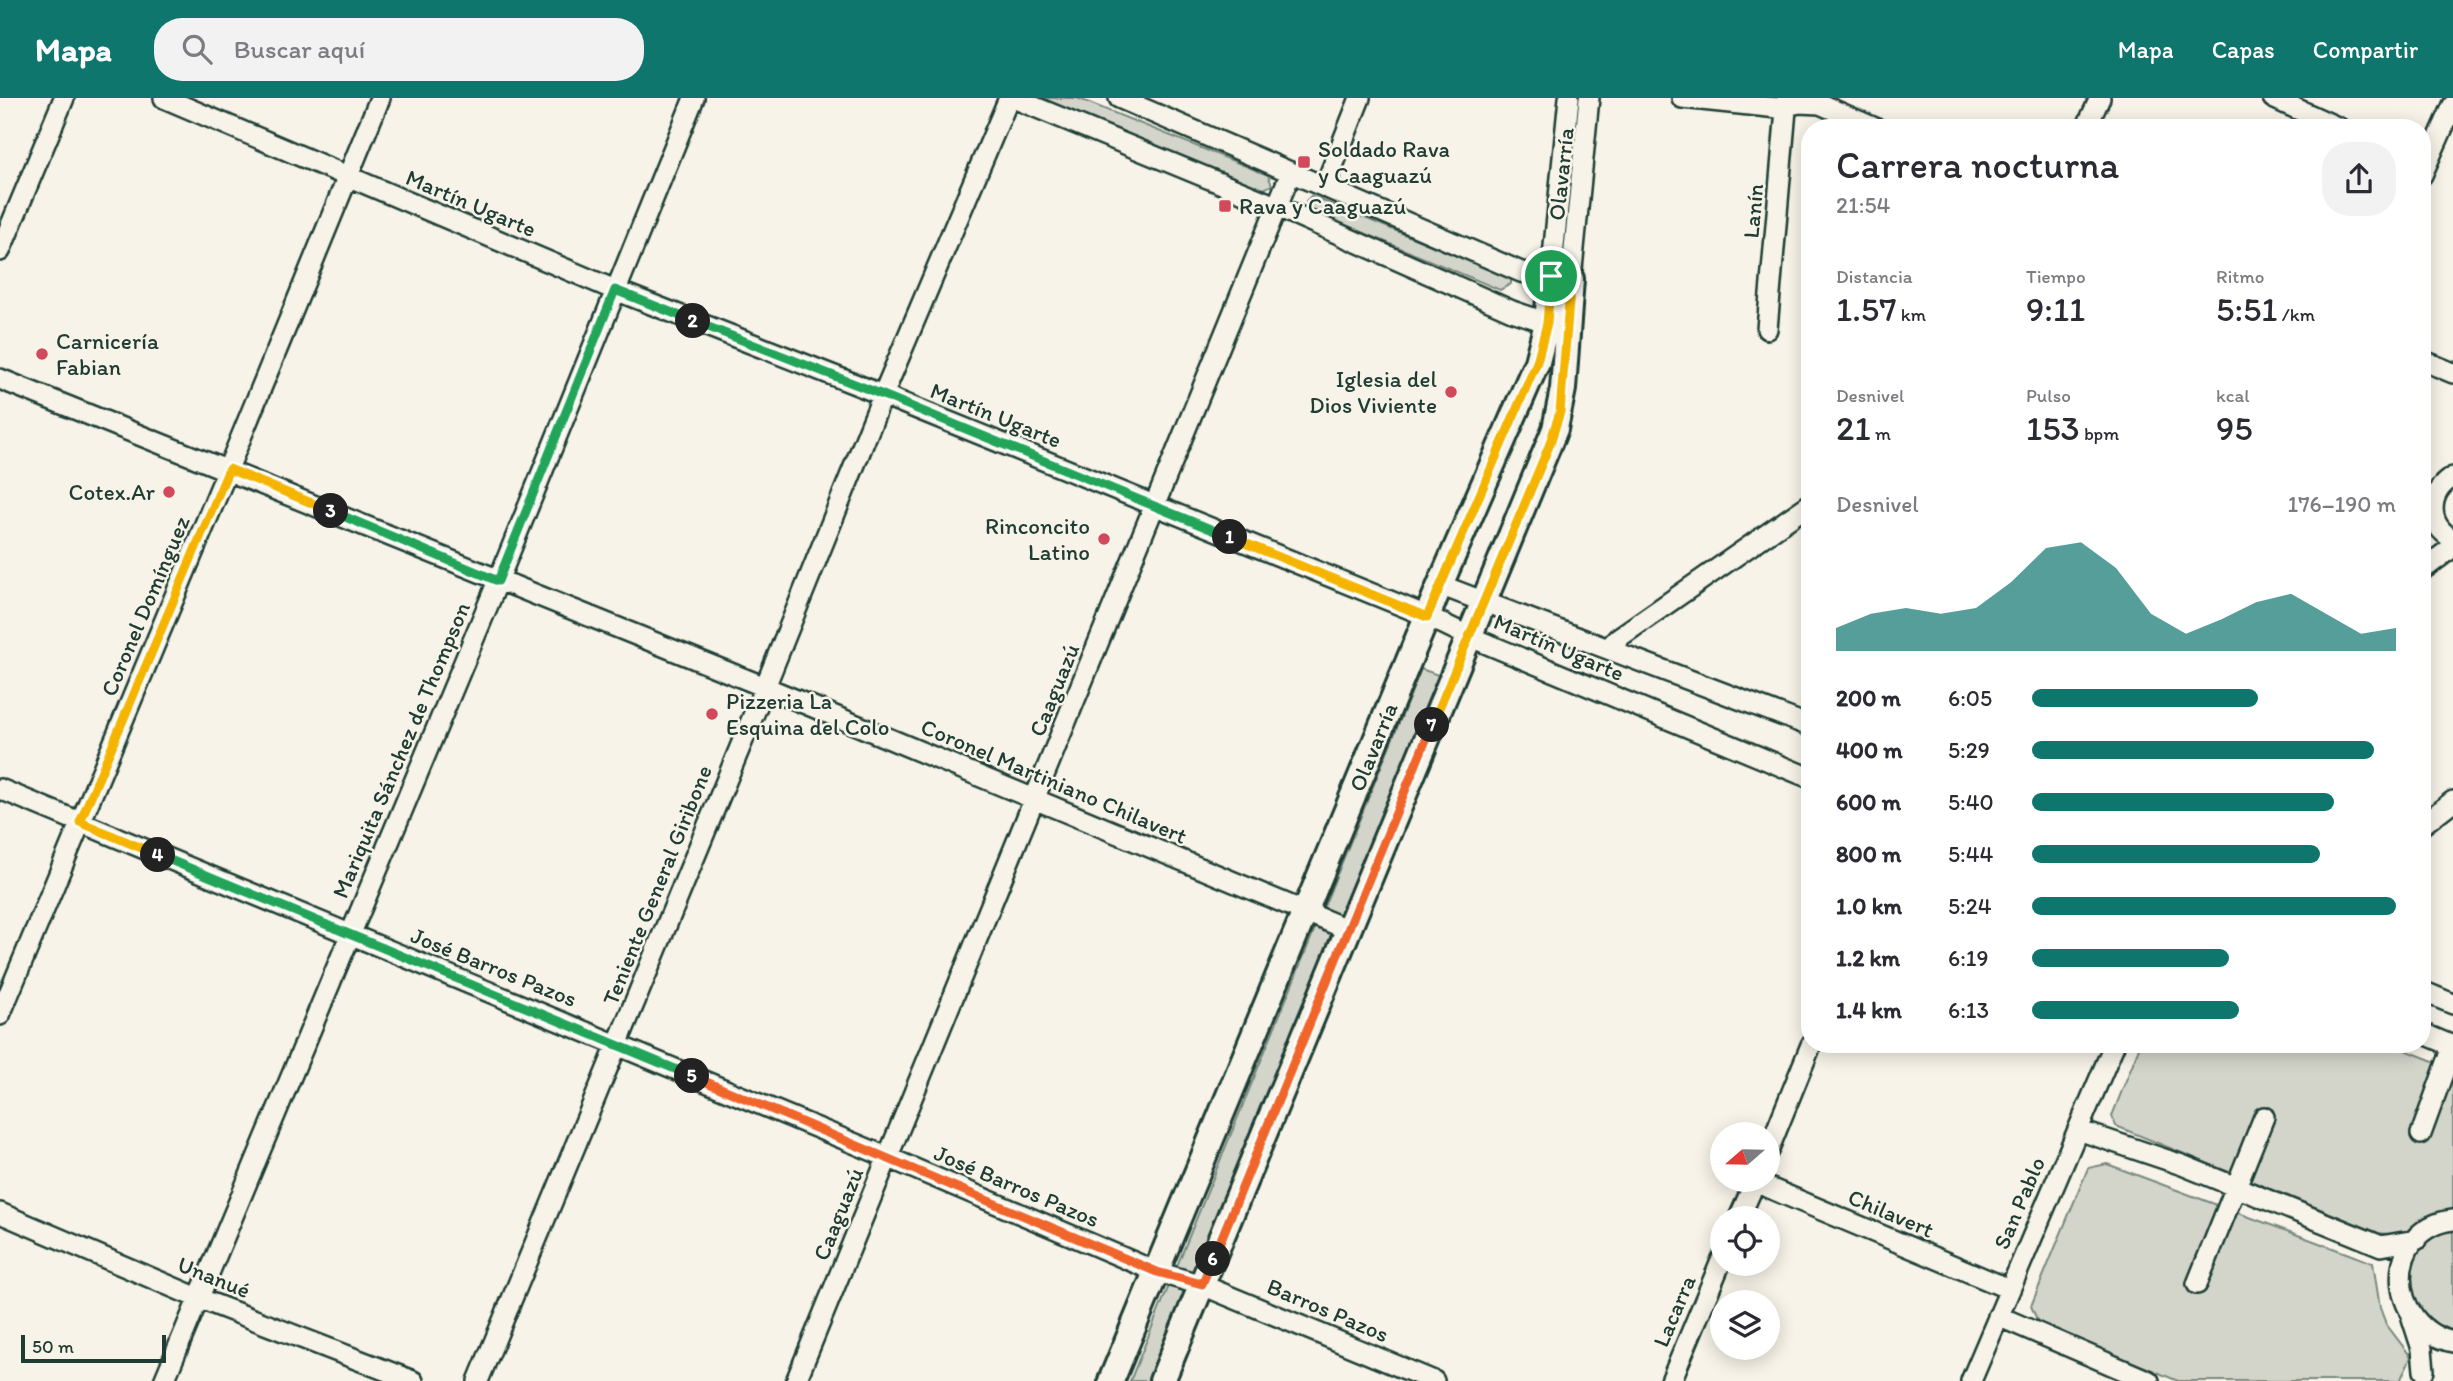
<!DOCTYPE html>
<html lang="es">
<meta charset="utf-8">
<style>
:root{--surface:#fff;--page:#f2f2f3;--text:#2b2b33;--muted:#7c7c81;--accent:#0f766e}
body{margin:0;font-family:Itim,sans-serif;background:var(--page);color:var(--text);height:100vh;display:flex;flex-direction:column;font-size:26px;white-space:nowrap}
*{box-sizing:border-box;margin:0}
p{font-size:23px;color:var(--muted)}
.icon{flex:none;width:38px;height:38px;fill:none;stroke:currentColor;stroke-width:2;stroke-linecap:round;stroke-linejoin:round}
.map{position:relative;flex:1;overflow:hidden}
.sheet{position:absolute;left:1801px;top:21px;width:630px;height:934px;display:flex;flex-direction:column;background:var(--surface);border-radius:28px;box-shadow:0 4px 18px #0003}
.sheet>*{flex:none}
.needle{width:46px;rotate:250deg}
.tools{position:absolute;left:1710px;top:1024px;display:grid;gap:14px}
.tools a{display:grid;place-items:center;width:70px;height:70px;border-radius:50%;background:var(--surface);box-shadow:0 4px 18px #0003;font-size:35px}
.scale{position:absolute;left:21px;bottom:18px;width:145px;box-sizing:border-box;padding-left:7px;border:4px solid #1f3d34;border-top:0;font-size:19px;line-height:24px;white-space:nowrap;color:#1f3d34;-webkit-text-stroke:5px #f7f3e8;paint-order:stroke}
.pin{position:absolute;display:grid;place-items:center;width:60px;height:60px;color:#fff;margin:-30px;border:4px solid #fff;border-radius:50%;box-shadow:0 2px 7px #0007}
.km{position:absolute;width:35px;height:35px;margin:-18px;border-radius:50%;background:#222;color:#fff;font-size:19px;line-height:35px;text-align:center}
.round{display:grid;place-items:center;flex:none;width:74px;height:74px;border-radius:28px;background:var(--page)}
.overview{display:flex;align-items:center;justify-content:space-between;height:119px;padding:0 35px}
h1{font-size:38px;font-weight:600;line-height:52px}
.figures{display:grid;grid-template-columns:repeat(3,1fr);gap:10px;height:119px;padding:7px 35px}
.figures div{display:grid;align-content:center}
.figures b{font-size:35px;font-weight:600}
.figures small{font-size:19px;font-weight:400}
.figures p{font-size:19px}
.chart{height:196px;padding:14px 35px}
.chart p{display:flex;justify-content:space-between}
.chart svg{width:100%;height:126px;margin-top:7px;fill:var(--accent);opacity:.7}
ul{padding:0 35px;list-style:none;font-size:23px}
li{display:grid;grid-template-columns:112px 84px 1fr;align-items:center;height:52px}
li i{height:18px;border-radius:9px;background:var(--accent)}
header{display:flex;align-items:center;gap:42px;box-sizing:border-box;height:98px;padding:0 35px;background:var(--accent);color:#fff}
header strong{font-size:33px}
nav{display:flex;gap:38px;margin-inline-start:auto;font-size:24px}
.search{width:490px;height:63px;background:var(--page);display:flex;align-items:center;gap:18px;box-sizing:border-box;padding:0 24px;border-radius:28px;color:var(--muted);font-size:26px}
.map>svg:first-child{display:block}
</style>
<header>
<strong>Mapa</strong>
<div class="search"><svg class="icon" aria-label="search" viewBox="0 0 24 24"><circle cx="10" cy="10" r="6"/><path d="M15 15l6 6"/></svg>Buscar aquí</div>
<nav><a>Mapa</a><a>Capas</a><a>Compartir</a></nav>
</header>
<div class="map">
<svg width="2453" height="1283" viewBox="0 0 2453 1283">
<rect width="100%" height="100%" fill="#f7f3e8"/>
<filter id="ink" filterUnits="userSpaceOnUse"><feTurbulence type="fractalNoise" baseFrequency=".0143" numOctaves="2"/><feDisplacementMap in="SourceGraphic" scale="14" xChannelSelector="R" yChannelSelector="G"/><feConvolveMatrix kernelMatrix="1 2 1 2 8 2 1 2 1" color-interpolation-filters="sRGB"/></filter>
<g filter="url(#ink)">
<!-- green -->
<path fill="#d3d5ca" stroke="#79897f" stroke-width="2" d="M1043 0H1077L1268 77 1272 87 1262 92 1046 4Z
M1311 98 1511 180V186L1500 192 1312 113 1306 103Z
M1421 571 1441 578 1148 1283H1130Z
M2140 947H2393L2453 971V1114L2410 1138 2379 1135 2116 1028 2112 1018Z
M2107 1066 2373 1165 2380 1210 2386 1226 2411 1259 2400 1283H2178L2038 1224 2031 1208 2088 1070Z
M2453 1127V1241L2450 1240 2410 1204C2410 1162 2408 1144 2453 1127Z"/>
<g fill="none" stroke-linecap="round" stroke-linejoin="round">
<defs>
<path id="minor" d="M164 0 615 192 883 297 1427 518 1468 538 1810 680
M1013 0 1278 109 1512 213 1560 229
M1119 0 1521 174 1571 181 1589 0
M1682 0 1778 10 1799 5 1820 6 1875 30
M2273 0 2339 30
M2086 30 2100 0
M2422 77 2453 7
M1325 88 1360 0
M0 153 64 0
M1551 178 1569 0
M1767 231 1787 0
M2422 262 2453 275
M0 281 765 589 1349 832
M2453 379C2427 394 2426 427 2453 441
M2422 472 2453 449
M1440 487 1810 628
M1608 551 1618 540 1810 406
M0 691 887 1059 1157 1174 1202 1187 1434 1283
M2422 727 2453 703
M2422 893 2453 906
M0 917 228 371 380 0
M2422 935 2453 948
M2078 1032 2182 1067 2381 1148 2416 1142
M2421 1036 2453 948
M1768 1053 1811 947
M1755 1084 2009 1191
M0 1115 198 1200 413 1283
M1739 1120 1756 1082
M2453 1122C2383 1130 2385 1229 2453 1244
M2197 1186 2264 1019
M1998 1218 2149 1283
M2412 1220 2422 1251 2424 1273
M164 1283 498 483 694 0
M478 1283 765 589 883 297 1009 0
M796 1283 1291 74
M1671 1283 1722 1161
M1971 1283 2114 947"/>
<path id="major" d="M1111 1283 1440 487 1537 264 1547 225 1551 178
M1162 1283 1555 331 1563 291 1571 181"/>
</defs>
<!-- minor casing -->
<use href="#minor" stroke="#1f3d34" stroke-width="24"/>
<!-- major casing -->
<use href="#major" stroke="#1f3d34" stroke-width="30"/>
<!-- minor -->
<use href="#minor" stroke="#f7f3e8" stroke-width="19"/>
<!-- major -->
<use href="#major" stroke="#f7f3e8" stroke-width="24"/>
</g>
</g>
<g fill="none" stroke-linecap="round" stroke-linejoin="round" filter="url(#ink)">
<defs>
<path id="split-1" d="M1230 439 1427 519 1537 264 1547 225 1551 178"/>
<path id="split-2" d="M693 223 883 297 1230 439"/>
<path id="split-3" d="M331 413 498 483 615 192 693 223"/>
<path id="split-4" d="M158 757 80 724 229 371 331 413"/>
<path id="split-5" d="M158 757 692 978"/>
<path id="split-6" d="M692 978 1157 1174 1202 1186 1213 1161"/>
<path id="split-7" d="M1213 1161 1432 627"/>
<path id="split-8" d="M1432 627 1549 348 1560 314 1571 181 1551 178"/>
</defs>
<!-- split-1 casing -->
<use href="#split-1" stroke="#fff" stroke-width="14"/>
<!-- split-2 casing -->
<use href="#split-2" stroke="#fff" stroke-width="14"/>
<!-- split-3 casing -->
<use href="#split-3" stroke="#fff" stroke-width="14"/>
<!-- split-4 casing -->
<use href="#split-4" stroke="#fff" stroke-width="14"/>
<!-- split-5 casing -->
<use href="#split-5" stroke="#fff" stroke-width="14"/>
<!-- split-6 casing -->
<use href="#split-6" stroke="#fff" stroke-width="14"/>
<!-- split-7 casing -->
<use href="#split-7" stroke="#fff" stroke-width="14"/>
<!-- split-8 casing -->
<use href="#split-8" stroke="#fff" stroke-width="14"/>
<!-- split-1 -->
<use href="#split-1" stroke="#f5b400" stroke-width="9"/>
<!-- split-2 -->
<use href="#split-2" stroke="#22a559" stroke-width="9"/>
<!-- split-3 -->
<use href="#split-3" stroke="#22a559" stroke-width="9"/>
<!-- split-4 -->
<use href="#split-4" stroke="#f5b400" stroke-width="9"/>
<!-- split-5 -->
<use href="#split-5" stroke="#22a559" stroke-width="9"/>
<!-- split-6 -->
<use href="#split-6" stroke="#f0652b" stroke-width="9"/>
<!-- split-7 -->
<use href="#split-7" stroke="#f0652b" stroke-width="9"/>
<!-- split-8 -->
<use href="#split-8" stroke="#f5b400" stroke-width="9"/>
</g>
<!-- markers -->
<g fill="#d1495b" stroke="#f7f3e8" stroke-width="2.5">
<rect x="1297" y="57" width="14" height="14" rx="3.5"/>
<rect x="1218" y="101" width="14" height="14" rx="3.5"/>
<circle cx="42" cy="256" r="7"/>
<circle cx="1451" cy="294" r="7"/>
<circle cx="169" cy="394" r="7"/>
<circle cx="1104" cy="441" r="7"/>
<circle cx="712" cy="616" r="7"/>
</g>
<g text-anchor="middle" stroke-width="5" stroke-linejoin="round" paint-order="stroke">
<!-- poi labels -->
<g font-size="23" fill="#1f3d34" stroke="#f7f3e8" text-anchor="start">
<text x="1318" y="59">Soldado Rava<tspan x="1318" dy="26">y Caaguazú</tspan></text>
<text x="1239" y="116">Rava y Caaguazú</text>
<text x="56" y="251">Carnicería<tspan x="56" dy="26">Fabian</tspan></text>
<text x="1437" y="289" text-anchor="end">Iglesia del<tspan x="1437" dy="26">Dios Viviente</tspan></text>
<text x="155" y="402" text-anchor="end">Cotex.Ar</text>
<text x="1090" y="436" text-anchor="end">Rinconcito<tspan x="1090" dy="26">Latino</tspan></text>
<text x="726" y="611">Pizzeria La<tspan x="726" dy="26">Esquina del Colo</tspan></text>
</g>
<!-- street labels -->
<g font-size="23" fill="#1f3d34" stroke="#f7f3e8">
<text transform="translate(1561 76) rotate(-84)" y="8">Olavarría</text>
<text transform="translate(471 105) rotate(23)" y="8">Martín Ugarte</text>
<text transform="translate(1753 113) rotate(-85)" y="8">Lanín</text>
<text transform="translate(996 317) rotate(22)" y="8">Martín Ugarte</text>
<text transform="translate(145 508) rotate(-67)" y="8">Coronel Domínguez</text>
<text transform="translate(1559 549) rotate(23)" y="8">Martín Ugarte</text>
<text transform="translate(1054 592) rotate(-68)" y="8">Caaguazú</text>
<text transform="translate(1373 649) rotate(-68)" y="8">Olavarría</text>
<text transform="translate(401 652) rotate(-67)" y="8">Mariquita Sánchez de Thompson</text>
<text transform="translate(1054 683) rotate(23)" y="8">Coronel Martiniano Chilavert</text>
<text transform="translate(657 787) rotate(-68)" y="8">Teniente General Giribone</text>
<text transform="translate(494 869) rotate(22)" y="8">José Barros Pazos</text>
<text transform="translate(1017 1088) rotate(23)" y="8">José Barros Pazos</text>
<text transform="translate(2019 1105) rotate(-67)" y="8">San Pablo</text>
<text transform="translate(1891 1115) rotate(23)" y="8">Chilavert</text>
<text transform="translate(838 1116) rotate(-68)" y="8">Caaguazú</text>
<text transform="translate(214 1179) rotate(22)" y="8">Unanué</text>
<text transform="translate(1328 1212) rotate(23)" y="8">Barros Pazos</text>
<text transform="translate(1674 1213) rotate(-67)" y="8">Lacarra</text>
</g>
</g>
</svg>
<div class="tools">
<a><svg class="needle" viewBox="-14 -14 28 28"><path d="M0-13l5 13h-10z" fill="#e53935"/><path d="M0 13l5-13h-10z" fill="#7c7c81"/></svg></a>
<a><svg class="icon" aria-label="locate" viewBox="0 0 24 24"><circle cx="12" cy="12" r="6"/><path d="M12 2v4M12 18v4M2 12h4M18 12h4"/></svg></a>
<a><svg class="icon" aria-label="layers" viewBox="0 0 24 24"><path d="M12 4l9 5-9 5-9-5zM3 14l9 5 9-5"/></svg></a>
</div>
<div class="scale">50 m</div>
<div class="pin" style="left:1551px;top:178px;background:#1e9e55"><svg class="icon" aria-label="arrive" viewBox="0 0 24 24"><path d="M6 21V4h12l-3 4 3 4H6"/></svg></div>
<b class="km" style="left:1230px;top:439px">1</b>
<b class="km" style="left:693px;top:223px">2</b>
<b class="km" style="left:331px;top:413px">3</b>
<b class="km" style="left:158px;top:757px">4</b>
<b class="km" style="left:692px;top:978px">5</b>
<b class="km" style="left:1213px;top:1161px">6</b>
<b class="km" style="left:1432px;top:627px">7</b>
<section class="sheet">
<div class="overview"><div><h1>Carrera nocturna</h1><p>21:54</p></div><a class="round"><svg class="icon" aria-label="share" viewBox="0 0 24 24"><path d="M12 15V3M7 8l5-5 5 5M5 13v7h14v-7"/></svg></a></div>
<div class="figures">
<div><p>Distancia</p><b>1.57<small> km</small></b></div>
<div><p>Tiempo</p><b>9:11</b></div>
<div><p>Ritmo</p><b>5:51<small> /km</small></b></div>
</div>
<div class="figures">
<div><p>Desnivel</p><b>21<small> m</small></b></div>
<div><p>Pulso</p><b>153<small> bpm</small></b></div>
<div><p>kcal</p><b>95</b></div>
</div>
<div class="chart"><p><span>Desnivel</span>176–190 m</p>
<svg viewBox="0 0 160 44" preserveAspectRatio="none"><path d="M0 44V36L10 31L20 29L30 31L40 29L50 20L60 8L70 6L80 15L90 31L100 38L110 33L120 27L130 24L140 31L150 38L160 36V44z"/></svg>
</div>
<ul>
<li><b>200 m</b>6:05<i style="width:62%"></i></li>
<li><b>400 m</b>5:29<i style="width:94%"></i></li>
<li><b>600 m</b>5:40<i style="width:83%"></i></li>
<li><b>800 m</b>5:44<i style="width:79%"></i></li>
<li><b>1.0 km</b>5:24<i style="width:100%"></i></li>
<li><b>1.2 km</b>6:19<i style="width:54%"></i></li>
<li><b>1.4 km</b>6:13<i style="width:57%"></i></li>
</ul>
</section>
</div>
